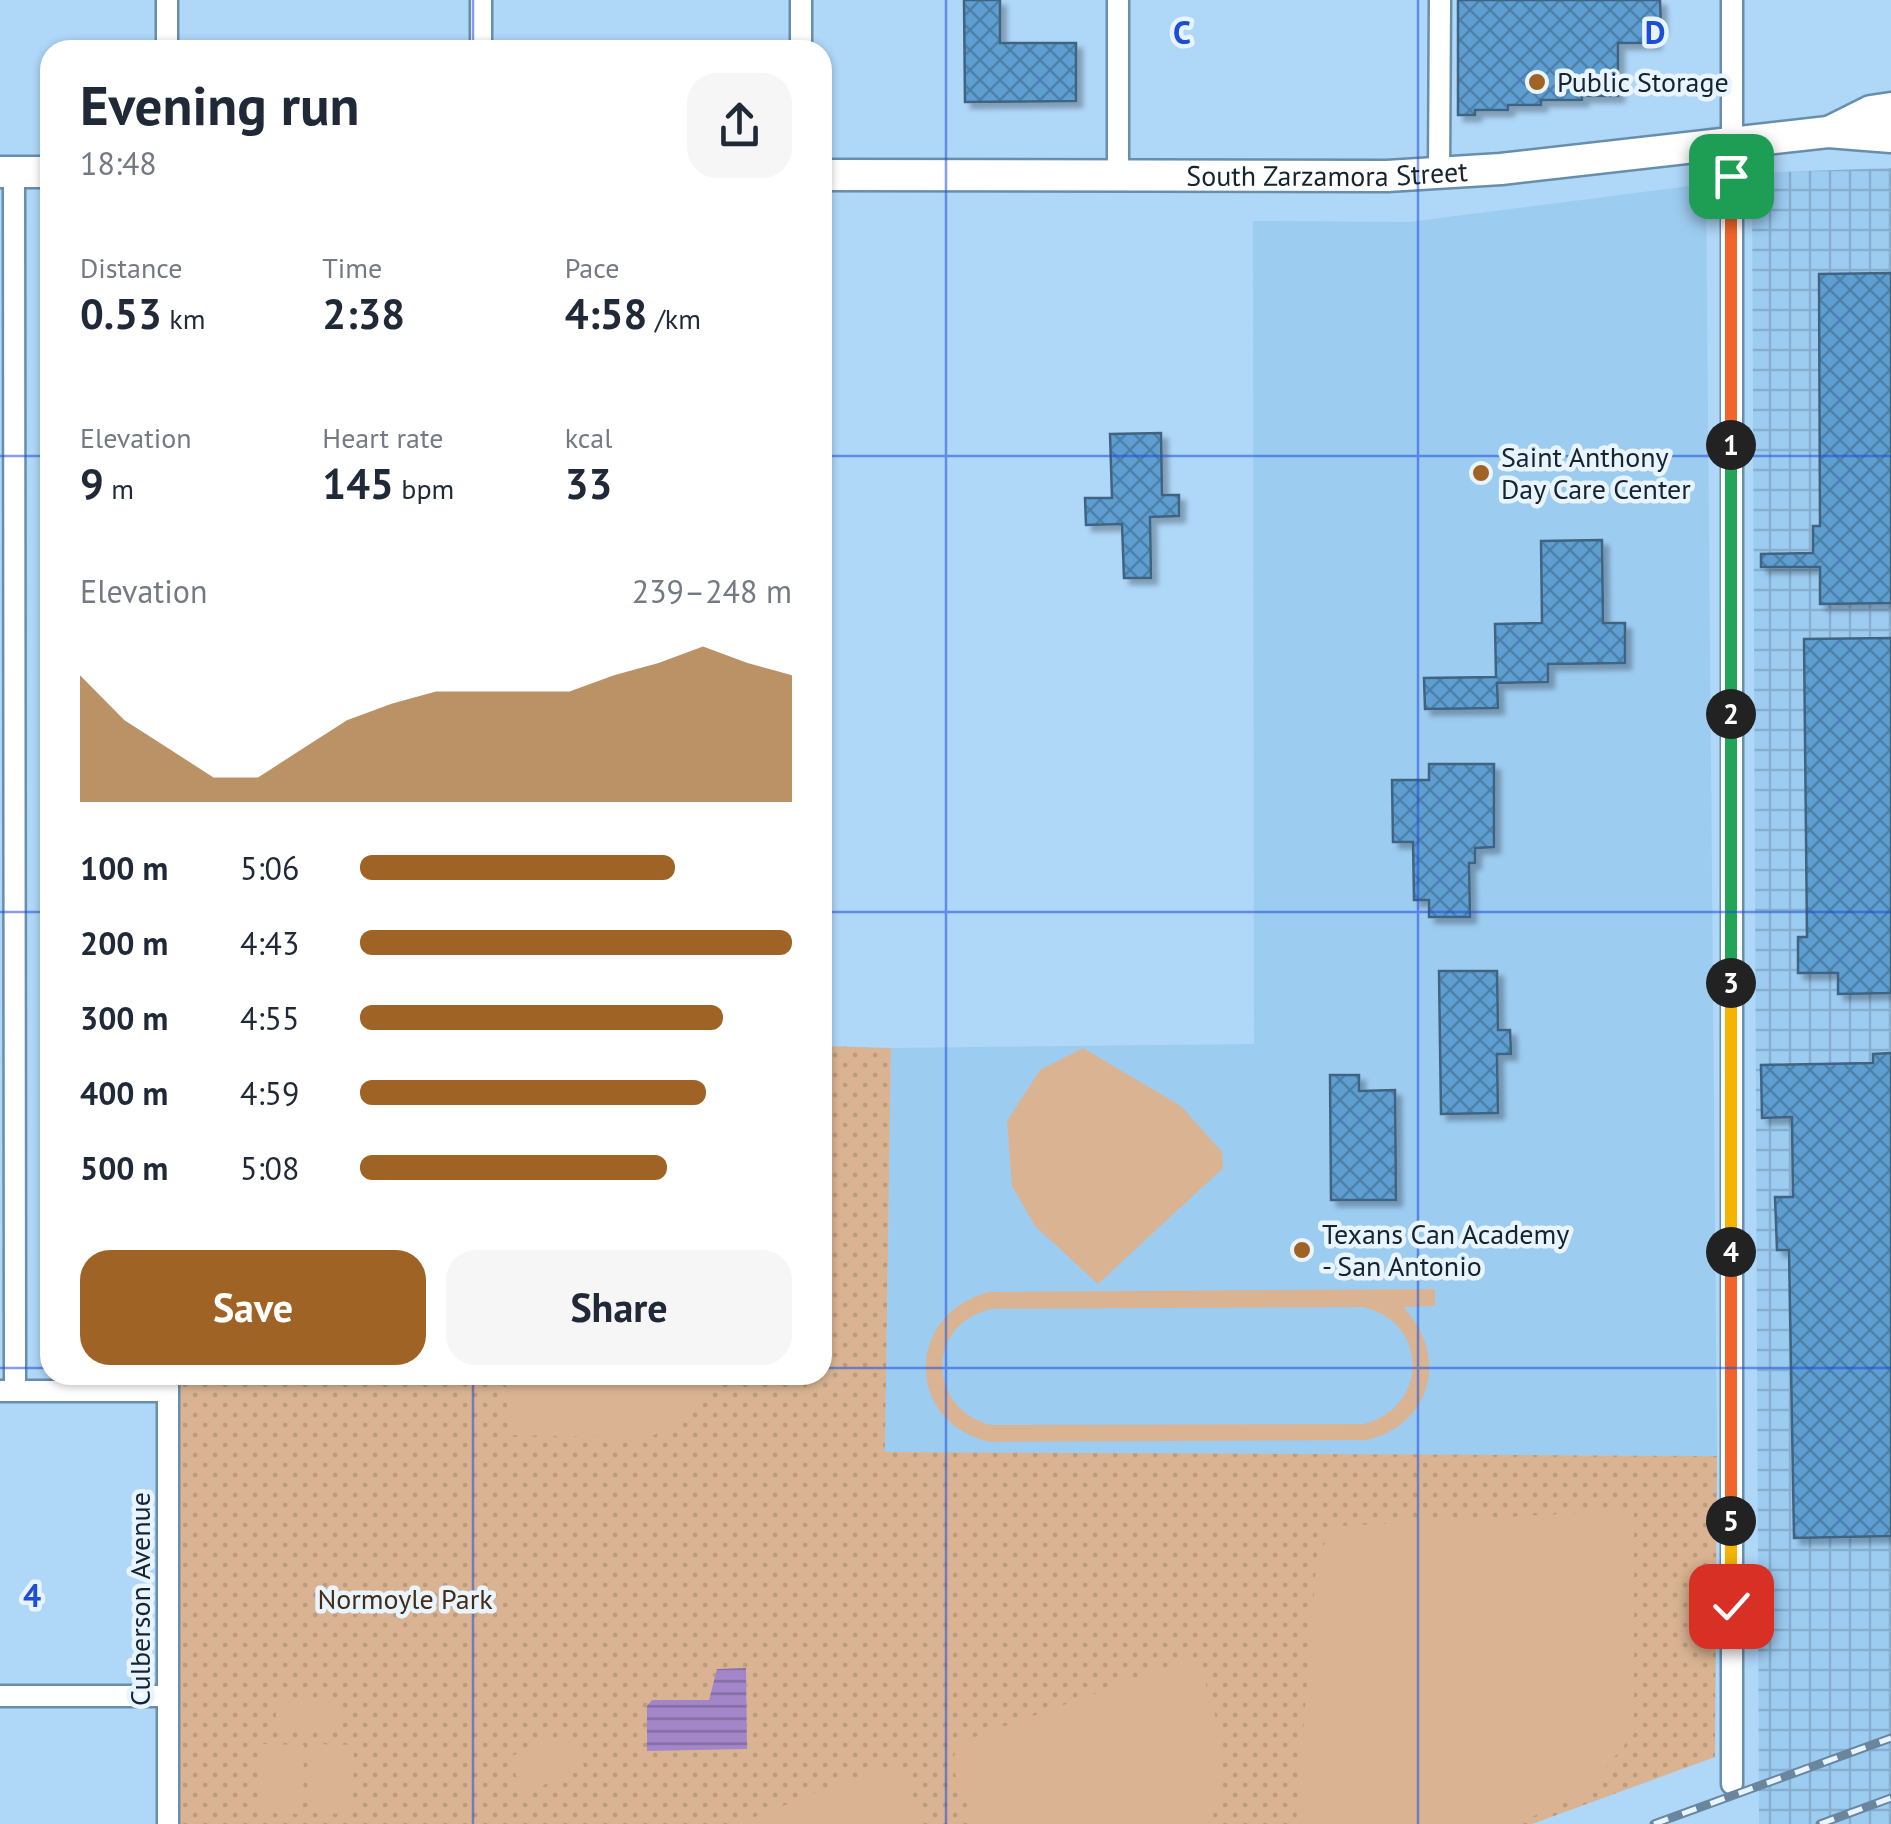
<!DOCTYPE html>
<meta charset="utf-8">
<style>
:root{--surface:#fff;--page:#f6f6f7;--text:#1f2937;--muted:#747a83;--accent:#9f6425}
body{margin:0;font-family:"PT Sans",sans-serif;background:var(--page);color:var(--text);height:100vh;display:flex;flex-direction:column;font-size:38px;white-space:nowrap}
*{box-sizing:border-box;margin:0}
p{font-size:32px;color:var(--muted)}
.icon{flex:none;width:55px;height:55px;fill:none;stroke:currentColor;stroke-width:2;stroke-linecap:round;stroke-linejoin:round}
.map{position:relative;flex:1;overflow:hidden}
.sheet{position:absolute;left:40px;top:40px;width:792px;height:1345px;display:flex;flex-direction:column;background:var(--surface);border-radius:30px;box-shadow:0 2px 8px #0004}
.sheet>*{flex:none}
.pin{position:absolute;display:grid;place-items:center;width:85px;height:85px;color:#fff;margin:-42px;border-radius:20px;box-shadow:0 5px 15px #0006}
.km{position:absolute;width:50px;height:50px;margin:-25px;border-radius:50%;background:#222;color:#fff;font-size:28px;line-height:50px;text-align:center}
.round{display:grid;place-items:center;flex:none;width:105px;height:105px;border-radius:30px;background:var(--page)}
.summary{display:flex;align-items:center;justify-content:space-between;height:170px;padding:0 40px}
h1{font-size:55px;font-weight:700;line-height:75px}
.stats{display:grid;grid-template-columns:repeat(3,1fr);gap:15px;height:170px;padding:10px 40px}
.stats div{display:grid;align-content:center}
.stats b{font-size:42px;font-weight:700}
.stats small{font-size:28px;font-weight:400}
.stats p{font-size:28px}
.chart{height:280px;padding:20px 40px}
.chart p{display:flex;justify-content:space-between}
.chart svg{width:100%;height:180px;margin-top:10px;fill:var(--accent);opacity:.7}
.cta{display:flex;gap:20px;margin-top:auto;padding:20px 40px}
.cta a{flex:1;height:115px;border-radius:30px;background:var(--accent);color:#fff;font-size:40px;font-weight:700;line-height:115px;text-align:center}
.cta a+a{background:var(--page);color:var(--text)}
ul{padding:0 40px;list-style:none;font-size:32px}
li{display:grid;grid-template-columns:160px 120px 1fr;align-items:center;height:75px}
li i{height:25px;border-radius:12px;background:var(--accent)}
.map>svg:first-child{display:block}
</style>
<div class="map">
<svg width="1891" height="1824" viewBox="0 0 1891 1824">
<defs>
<pattern id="industrial-grid" width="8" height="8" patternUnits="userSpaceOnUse" patternTransform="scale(2.5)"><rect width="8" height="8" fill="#9dccf1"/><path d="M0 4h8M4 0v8" fill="none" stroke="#86afcf"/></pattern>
<pattern id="grass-dots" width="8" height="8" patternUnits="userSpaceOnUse" patternTransform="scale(2.5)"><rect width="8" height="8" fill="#dab492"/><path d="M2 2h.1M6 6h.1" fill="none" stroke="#ba9b7e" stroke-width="1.8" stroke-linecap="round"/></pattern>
<pattern id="water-rules" width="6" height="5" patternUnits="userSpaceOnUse" patternTransform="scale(2.5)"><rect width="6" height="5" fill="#a286c8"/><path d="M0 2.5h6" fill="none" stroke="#836da3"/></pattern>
<pattern id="building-cross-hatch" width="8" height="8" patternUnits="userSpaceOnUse" patternTransform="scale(2.5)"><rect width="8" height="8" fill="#5e9ed0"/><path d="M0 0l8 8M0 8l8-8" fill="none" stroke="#4c81a9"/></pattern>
<filter id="shadow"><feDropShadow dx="6" dy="6" stdDeviation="2.5" flood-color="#0004"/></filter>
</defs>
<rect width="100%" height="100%" fill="#afd7f8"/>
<!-- built -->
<path fill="#9dccf1" d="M1706 184 1717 1456 885 1453 891 1048 1254 1044 1253 221 1409 222Z"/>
<!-- industrial -->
<path fill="url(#industrial-grid)" d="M1891 168V1824H1759L1752 173Z"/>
<!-- grass -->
<path fill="url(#grass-dots)" d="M823 1046 891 1048 885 1452 1717 1456 1715 1757 1532 1824H180L177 1375H822Z"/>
<!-- pitch -->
<path fill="#dab492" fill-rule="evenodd" d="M1083 1048 1181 1106 1222 1152 1223 1168 1098 1284 1035 1226 1012 1186 1007 1121 1040 1070Z
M1435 1289V1306L1403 1307C1449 1354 1433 1424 1367 1440L990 1442C904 1422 905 1314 989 1292ZM1363 1307C1429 1322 1429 1407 1364 1424L992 1425C927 1410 925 1324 991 1309Z
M506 1375H718L693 1412 649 1438 508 1435Z
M1634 1510V1734L1581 1796 1515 1824H1296L1317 1553 1340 1526Z
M1197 1657C1208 1690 1226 1741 1222 1776 1221 1792 1215 1808 1211 1824H974L951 1763 960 1742Z
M276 1701H340V1729L276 1730Z
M571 1732 585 1769 523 1793 509 1757Z
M263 1744 304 1745 303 1814 262 1813Z
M313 1744 354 1745 353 1814 312 1813Z
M879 1768 905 1772 923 1824H737Z"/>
<!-- water -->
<path fill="url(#water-rules)" d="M746 1668 747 1749 647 1751V1706L652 1700H709L717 1669Z"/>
<!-- building -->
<path fill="url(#building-cross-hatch)" stroke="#406481" stroke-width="2.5" filter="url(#shadow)" d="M964 0H1000V43H1076V101L965 102Z
M1458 0H1660L1661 27H1655V43H1618V96H1582V100H1541V105H1508V110H1475V115H1458Z
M1891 273V603L1820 604V567H1761V554L1813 553V526H1820L1819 274Z
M1161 433 1162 495H1179V516L1150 517 1151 578H1124L1122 524 1086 525 1085 498H1112L1110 434Z
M1602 540 1603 623H1625V663L1548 664V682L1497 683 1498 708 1425 709 1424 678 1496 677 1495 624 1542 623 1541 541Z
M1891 638V993L1838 994V973H1798V937H1807L1804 639Z
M1429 764H1494V847L1475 848V863H1469L1470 917H1429V900H1414L1413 842H1393L1392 780H1429Z
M1439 971H1497L1498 1030H1510L1511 1054H1497L1498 1113 1441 1114Z
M1891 1053V1536L1794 1538 1789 1250H1777L1775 1197H1793L1792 1117 1762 1118 1761 1065 1873 1063V1054Z
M1330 1075H1359V1091L1395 1090 1396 1200H1331Z"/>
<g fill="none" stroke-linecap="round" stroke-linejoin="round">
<defs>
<path id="street" d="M167 0V50
M481 0V50
M801 0V50
M1118 0V177
M1732 0V1784
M14 172 15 1391
M1439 172 1440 0
M0 1391H168
M0 1696H167
M168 1824V1375"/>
<g id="secondary">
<path d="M1831 131 1871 111 1891 108"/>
<path d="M0 172H50"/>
<path id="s1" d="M822 175 1387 176 1501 169 1828 132 1891 137"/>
</g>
</defs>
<!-- street casing -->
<use href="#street" stroke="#688eac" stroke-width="25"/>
<!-- secondary casing -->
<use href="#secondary" stroke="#688eac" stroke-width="35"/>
<!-- street -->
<use href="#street" stroke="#fff" stroke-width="20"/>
<!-- secondary -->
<use href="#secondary" stroke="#fff" stroke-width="30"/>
<defs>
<path id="rail" d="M1654 1824 1891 1738
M1820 1824 1891 1798"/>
</defs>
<!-- rail casing -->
<use href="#rail" stroke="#69869e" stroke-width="9"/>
<!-- rail -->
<use href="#rail" stroke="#e8f4ff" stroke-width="5" stroke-dasharray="15" stroke-linecap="butt"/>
</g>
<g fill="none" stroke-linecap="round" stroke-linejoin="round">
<defs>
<path id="split-1" d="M1731 176V445"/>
<path id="split-2" d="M1731 445V714"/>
<path id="split-3" d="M1731 983V714"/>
<path id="split-4" d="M1731 983V1252"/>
<path id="split-5" d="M1731 1252V1521"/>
<path id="split-6" d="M1731 1521V1606"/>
</defs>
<!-- split-1 casing -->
<use href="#split-1" stroke="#fff" stroke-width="20"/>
<!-- split-2 casing -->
<use href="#split-2" stroke="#fff" stroke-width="20"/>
<!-- split-3 casing -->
<use href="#split-3" stroke="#fff" stroke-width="20"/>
<!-- split-4 casing -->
<use href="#split-4" stroke="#fff" stroke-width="20"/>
<!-- split-5 casing -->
<use href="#split-5" stroke="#fff" stroke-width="20"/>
<!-- split-6 casing -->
<use href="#split-6" stroke="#fff" stroke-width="20"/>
<!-- split-1 -->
<use href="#split-1" stroke="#f0652b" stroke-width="12"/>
<!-- split-2 -->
<use href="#split-2" stroke="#22a559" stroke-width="12"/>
<!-- split-3 -->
<use href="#split-3" stroke="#22a559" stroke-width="12"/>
<!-- split-4 -->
<use href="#split-4" stroke="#f5b400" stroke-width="12"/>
<!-- split-5 -->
<use href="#split-5" stroke="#f0652b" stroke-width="12"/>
<!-- split-6 -->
<use href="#split-6" stroke="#f5b400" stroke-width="12"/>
</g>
<!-- grid -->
<path fill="none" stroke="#1d4ed8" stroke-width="2.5" stroke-opacity="0.55" d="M473 0V50M946 0V1824M1418 0V1824M0 456H50M822 456H1891M0 912H50M822 912H1891M0 1368H50M822 1368H1891M473 1375V1824"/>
<!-- markers -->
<g fill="#9f6425" stroke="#e8f4ff" stroke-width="4">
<circle cx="1537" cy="82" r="10"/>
<circle cx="1481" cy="473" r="10"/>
<circle cx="1302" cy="1250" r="10"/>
</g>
<g text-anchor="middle" stroke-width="9" stroke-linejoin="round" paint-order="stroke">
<!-- poi labels -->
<g font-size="28" fill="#142430" stroke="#e8f4ff" text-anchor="start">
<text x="1557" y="92">Public Storage</text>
<text x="1501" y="467">Saint Anthony<tspan x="1501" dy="32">Day Care Center</tspan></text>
<text x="1322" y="1244">Texans Can Academy<tspan x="1322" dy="32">- San Antonio</tspan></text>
</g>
<!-- street labels -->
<g font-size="28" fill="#142430" stroke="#e8f4ff">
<text dy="10" stroke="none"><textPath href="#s1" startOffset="505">South Zarzamora Street</textPath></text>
<text transform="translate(140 1599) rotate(-90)" y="10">Culberson Avenue</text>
</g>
<!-- park labels -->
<g font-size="28" fill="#452c14" stroke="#e8f4ff">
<text x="405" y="1609">Normoyle Park</text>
</g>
</g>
<g font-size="32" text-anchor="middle" font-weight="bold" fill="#1d4ed8" stroke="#e8f4ff" stroke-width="9" stroke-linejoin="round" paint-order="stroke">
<text x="1182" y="44">C</text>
<text x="1655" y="44">D</text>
<text x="32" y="1607">4</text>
</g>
</svg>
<div class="pin" style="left:1731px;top:176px;background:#1e9e55"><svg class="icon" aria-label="arrive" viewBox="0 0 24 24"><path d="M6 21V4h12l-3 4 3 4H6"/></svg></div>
<div class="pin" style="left:1731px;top:1606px;background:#d93025"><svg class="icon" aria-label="check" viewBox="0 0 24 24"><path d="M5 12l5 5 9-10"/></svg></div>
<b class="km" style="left:1731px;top:445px">1</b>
<b class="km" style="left:1731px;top:714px">2</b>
<b class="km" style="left:1731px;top:983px">3</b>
<b class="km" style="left:1731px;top:1252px">4</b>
<b class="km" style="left:1731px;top:1521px">5</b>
<section class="sheet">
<div class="summary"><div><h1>Evening run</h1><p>18:48</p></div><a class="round"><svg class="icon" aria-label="share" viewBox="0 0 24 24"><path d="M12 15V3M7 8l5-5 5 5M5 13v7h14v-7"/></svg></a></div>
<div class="stats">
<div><p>Distance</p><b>0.53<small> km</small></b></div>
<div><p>Time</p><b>2:38</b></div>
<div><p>Pace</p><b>4:58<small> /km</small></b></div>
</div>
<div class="stats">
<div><p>Elevation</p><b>9<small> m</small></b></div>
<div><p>Heart rate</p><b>145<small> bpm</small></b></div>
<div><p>kcal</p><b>33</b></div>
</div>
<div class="chart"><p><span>Elevation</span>239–248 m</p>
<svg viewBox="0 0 160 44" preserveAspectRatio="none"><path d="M0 44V13L10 24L20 31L30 38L40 38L50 31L60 24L70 20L80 17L90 17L100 17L110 17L120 13L130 10L140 6L150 10L160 13V44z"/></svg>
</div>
<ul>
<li><b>100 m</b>5:06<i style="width:73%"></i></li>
<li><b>200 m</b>4:43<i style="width:100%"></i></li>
<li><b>300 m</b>4:55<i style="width:84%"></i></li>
<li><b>400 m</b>4:59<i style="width:80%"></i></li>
<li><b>500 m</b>5:08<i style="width:71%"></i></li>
</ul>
<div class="cta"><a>Save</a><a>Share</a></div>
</section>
</div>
